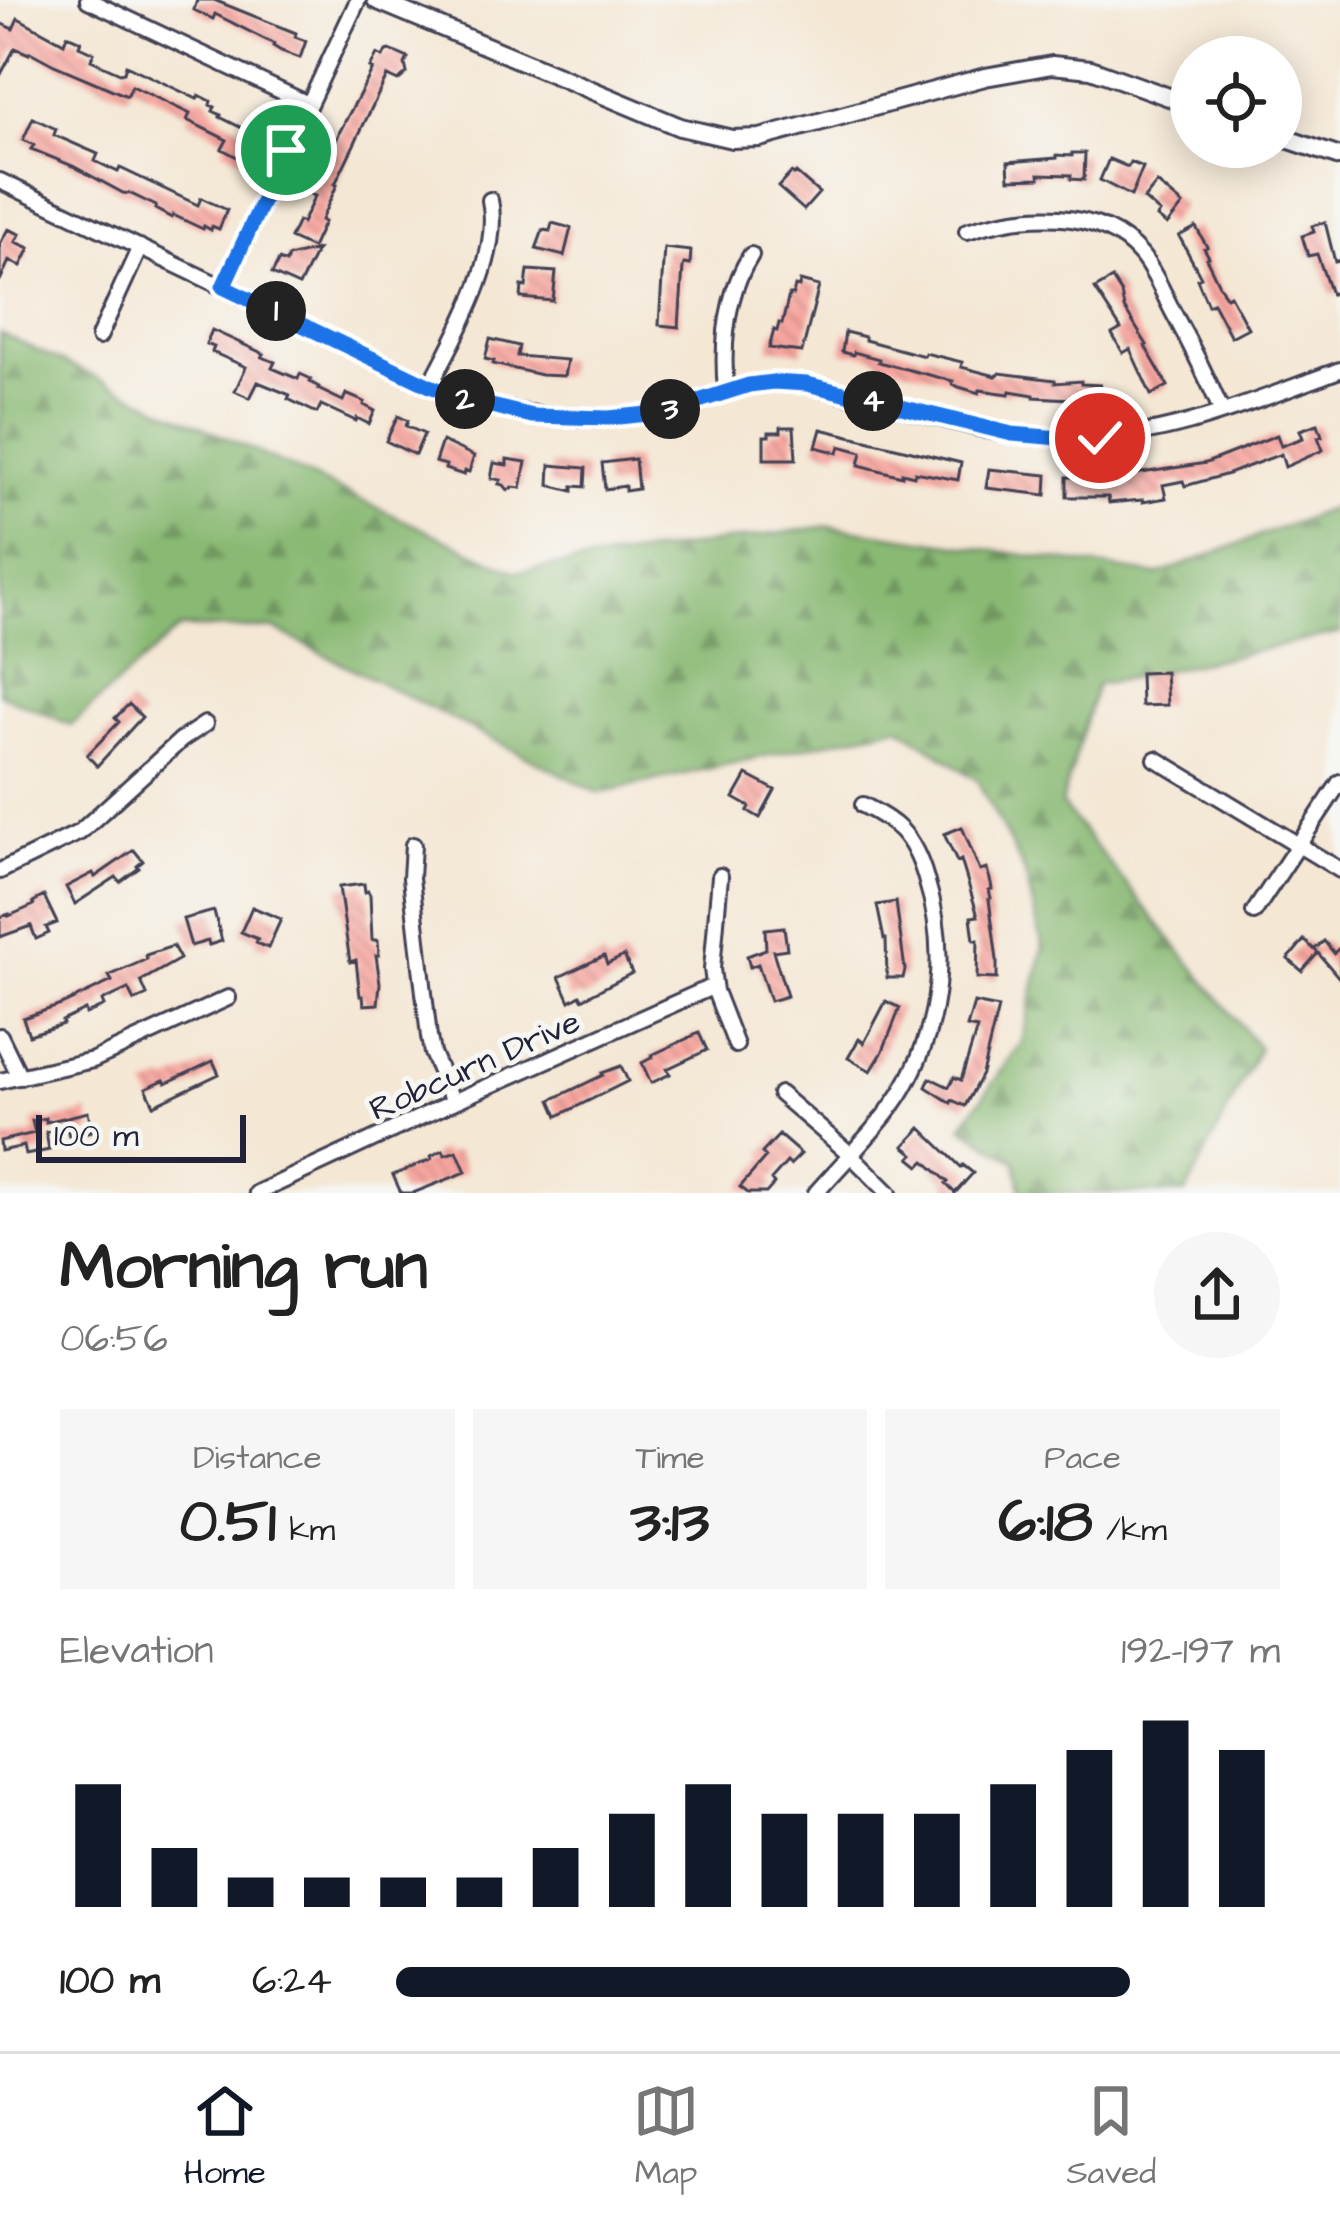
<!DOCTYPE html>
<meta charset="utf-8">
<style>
:root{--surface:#fff;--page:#f6f6f6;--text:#222;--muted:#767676;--line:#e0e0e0;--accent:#111827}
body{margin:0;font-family:"Architects Daughter",sans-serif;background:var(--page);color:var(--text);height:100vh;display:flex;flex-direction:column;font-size:45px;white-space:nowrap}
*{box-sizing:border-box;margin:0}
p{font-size:39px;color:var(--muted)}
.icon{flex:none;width:66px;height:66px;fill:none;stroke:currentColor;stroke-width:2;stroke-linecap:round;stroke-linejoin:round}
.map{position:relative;height:1193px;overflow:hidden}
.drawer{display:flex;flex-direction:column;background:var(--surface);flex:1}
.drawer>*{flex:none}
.controls{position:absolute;left:1170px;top:36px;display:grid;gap:24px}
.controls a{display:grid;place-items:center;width:132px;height:132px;border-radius:50%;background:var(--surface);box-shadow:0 6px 30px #0003;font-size:60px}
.scale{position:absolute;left:36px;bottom:30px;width:210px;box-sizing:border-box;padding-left:12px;border:6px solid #22223b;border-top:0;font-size:33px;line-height:42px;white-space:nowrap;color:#22223b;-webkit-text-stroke:9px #f6f6f2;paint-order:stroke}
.pin{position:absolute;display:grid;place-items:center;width:102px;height:102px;color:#fff;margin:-51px;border:6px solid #fff;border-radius:50%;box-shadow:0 3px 12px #0007}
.km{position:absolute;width:60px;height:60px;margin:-30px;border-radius:50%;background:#222;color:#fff;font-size:33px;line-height:60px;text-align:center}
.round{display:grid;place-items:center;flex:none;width:126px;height:126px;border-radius:63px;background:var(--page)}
.summary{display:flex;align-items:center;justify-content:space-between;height:204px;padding:0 60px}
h1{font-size:66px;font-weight:800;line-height:90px}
.stats{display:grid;grid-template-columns:repeat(3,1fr);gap:18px;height:204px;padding:12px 60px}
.stats div{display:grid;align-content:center;border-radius:0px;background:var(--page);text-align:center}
.stats b{font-size:60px;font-weight:800}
.stats small{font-size:33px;font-weight:400}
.stats p{font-size:33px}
.chart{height:336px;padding:24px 60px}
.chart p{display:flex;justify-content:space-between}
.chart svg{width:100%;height:216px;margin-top:12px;stroke:var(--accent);stroke-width:6}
ul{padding:0 60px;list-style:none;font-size:39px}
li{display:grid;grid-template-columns:192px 144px 1fr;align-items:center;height:90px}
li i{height:30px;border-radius:15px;background:var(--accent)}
.menu{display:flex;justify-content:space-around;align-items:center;height:168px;border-top:3px solid var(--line);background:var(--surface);font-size:33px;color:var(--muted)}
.menu a{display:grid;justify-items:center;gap:6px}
.menu .active{color:var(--accent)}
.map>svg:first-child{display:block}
</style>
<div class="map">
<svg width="1340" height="1193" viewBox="0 0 1340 1193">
<defs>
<pattern id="forest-firs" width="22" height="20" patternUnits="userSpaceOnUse" patternTransform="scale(3)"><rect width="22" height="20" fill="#89b973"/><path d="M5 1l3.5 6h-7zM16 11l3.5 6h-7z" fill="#709660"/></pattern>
<pattern id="building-back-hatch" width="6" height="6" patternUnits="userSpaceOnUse" patternTransform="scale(3)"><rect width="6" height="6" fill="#f7a69f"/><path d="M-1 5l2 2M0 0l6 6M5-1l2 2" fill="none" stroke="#d38f8a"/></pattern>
</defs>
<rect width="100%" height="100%" fill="#f6f6f2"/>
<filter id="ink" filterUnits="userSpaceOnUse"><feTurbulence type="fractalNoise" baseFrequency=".00833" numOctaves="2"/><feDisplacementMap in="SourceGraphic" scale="24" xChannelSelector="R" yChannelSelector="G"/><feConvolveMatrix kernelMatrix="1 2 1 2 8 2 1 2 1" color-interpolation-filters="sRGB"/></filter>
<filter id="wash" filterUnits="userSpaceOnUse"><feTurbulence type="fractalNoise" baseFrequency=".004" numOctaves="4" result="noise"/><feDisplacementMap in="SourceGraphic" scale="48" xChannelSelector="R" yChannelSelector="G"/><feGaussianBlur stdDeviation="2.7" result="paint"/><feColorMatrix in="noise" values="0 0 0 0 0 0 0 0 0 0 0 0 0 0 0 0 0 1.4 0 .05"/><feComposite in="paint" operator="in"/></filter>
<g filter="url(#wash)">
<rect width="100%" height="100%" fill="#f4e7d4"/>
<!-- forest -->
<path fill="url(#forest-firs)" stroke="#566e57" stroke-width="3" d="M0 333 516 572 829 526 1158 575 1340 505V633L1096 685 1061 804 1259 1048 1186 1193H1022L1016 1162 962 1126 1022 1042 1043 947 1024 870 977 780 899 726 599 793 274 629 180 628 71 725 0 694Z"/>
<g id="blocks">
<!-- building -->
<path fill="url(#building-back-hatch)" d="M197 0H214L296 33 295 37 306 41 300 58 281 51 273 46 274 44 215 14 213 19 194 10Z
M18 18 64 43 67 35 81 41 79 46 94 53 91 60 120 73 124 72 126 65 197 99 199 95 211 101 210 105 215 107 213 111 221 115 220 117 250 132 252 128 265 134 250 164 222 149 227 140 187 120 190 114 132 86 127 96 54 65 30 52 29 54 15 48 0 76V23L13 29Z
M390 50 408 58 405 64 407 73 398 81 387 76 335 184 337 185 321 220 324 222 312 248 290 238 298 221 302 223 315 196 310 194 318 175 322 177 340 131 373 69 370 68 377 54 383 57 386 51Z
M33 118 56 129 54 135 98 154 95 161 118 172 120 168 198 205 201 198 227 210 219 229 212 226 211 230 204 226 203 229 173 215 172 218 155 209 156 206 131 194 123 193 73 166 31 149 34 145 23 140Z
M1072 153H1085L1084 180 1071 179V175L1039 174 1040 178 1009 179 1008 162 1057 158V155L1072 156Z
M1109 159 1128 167 1130 162 1143 167 1131 196 1100 180Z
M791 173 794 175 796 173 819 193 804 210 778 187Z
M1157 183 1183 205 1167 225 1157 217 1160 213 1144 199Z
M1325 222 1335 262 1340 260V291L1331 294 1317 254 1308 256 1302 236 1314 232 1312 226Z
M552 223 571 228 564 256 536 249 543 230 550 231Z
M1196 227 1207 247 1204 248 1209 257 1206 258 1218 283 1226 297 1230 295 1248 328 1231 337 1213 303 1208 305 1197 279 1201 277 1179 236Z
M8 229 20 234 16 242 30 248 21 266 9 261 0 281V244Z
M664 248 691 251 690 265 684 264 683 267 679 327 659 325Z
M317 250 299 286 272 274 279 260 286 263 288 257Z
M528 270 556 272 553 301 521 298 522 286 526 287Z
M1112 279 1121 293 1124 308 1147 345 1145 346 1168 386 1151 395 1130 349 1123 353 1112 334 1121 329 1095 289Z
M800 281 819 286 802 352 769 348 774 330 777 331 779 323 782 324 789 295H793L795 286 799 287Z
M212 330 264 354 262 357 275 362 272 368 298 379 300 374 311 379 310 382 319 387 318 389 343 401 346 394 365 402 364 405 375 411 369 424 357 418 356 421 321 405 317 413 288 399 290 395 258 382 250 398 235 391 246 367 212 352 214 347 206 344Z
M845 332 865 337V340L924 356 925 353 962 362 961 367 996 376 1000 373 1055 380V383L1081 381V384L1100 385 1101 400 1071 403V399L1034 397V395L1010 391 1009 394 980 390 979 393 959 387 952 384 953 381 878 362 879 359 854 352 853 355 842 352Z
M490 339 519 346 517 356 567 360 564 376 541 375 493 364 494 361 485 359Z
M398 416 408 421 406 426 424 434 415 455 386 441Z
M1318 424 1322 436 1318 437 1323 450 1285 467 1281 454 1228 474 1185 486 1183 481 1163 485 1166 498 1143 502V500L1109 503 1108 497H1067V477H1090V481L1206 463 1277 435 1281 446 1303 438 1300 430Z
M781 427H794L796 459H764V436H769V432H781Z
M821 429 961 463 958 480 915 472 914 476 902 473V476L859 465 862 452 840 446 838 453 816 447Z
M442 441 474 456 469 472 465 471 464 475 445 469 446 465 435 462Z
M507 459 526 462 521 488 513 487 508 490 504 485 499 484 501 480 491 478 494 463 507 465Z
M635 459 638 489 625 491V486L605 489 602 463Z
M550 465 586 468 585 487 573 486V491L549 485Z
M989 469 1047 475 1046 495 986 488Z
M1165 672 1167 705 1141 706 1140 673Z
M129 704 142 717 97 766 87 755 119 722 115 718Z
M747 775 775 790 760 818 748 811 750 807 734 798Z
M962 827 980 871 987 869 991 883 992 889 989 890 991 898 989 899 997 960V979L977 978 978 940H974L971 917 978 916 961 860 957 862 944 834Z
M134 850 143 861 137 866 139 868 120 882 116 877 75 904 66 887 93 873 95 877Z
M364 884 365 892 368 891 370 895 372 940H378L379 955H376L380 983 378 1004 364 1005 363 996H360L356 960 350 962 339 887Z
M44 896 57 923 46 927 49 933 36 939 31 926 0 937V917L9 914V916L34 905 33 902Z
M896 902 905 970 903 978H887L886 939H884L877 905Z
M252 907 281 919 268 948 256 943 258 939 241 932Z
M214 911 222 941 209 945 208 941 191 946 183 919Z
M784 927 787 949 773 951 787 996 770 1001 758 964 750 967 747 956 766 949 765 929Z
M1304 940 1317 952 1315 949 1324 941 1334 953 1340 947V979L1318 953 1302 971 1288 959Z
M173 946 180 959 141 981 147 995 134 1001 128 989 102 1001 104 1006 86 1014 85 1010 62 1021 63 1024 29 1035 23 1018 61 1005 112 981 109 976 147 959 146 955Z
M604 956 607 964 624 956 632 973 582 999 580 995 570 1001 559 977Z
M886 1001 900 1008 882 1053 871 1071 848 1058 859 1039 864 1043Z
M974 1003 998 1008 982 1074 965 1106 952 1100 951 1103 926 1087 930 1078 949 1087 954 1077 961 1080 977 1029 967 1027Z
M699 1033 707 1050 667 1069 670 1074 651 1083 642 1063 653 1057 652 1055Z
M213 1061 219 1074 154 1105 146 1088 164 1080 166 1083Z
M621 1066 628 1081 558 1116 551 1100 603 1075 602 1073Z
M88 1112 92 1131 69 1136 67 1128 46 1132 49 1150 26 1155 24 1146 1 1151 0 1141 35 1133 32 1121 46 1118V1122Z
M921 1128 961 1167 963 1165 973 1173 955 1193 946 1184 948 1182 925 1161 920 1166 910 1158 914 1154 904 1146Z
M779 1135 801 1154 790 1165 787 1162 771 1180 774 1184 766 1193H748L740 1187 766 1157 762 1153Z
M443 1150 445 1155 457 1151 466 1172 413 1193H401L393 1175 432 1159 431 1156Z"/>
</g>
</g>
<g filter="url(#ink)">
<use href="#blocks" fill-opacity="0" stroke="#424052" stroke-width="3"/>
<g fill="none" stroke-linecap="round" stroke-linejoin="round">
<defs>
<path id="minor" d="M88 0 308 104
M0 181 430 386C512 418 596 428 682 406 712 398 740 384 771 382 803 380 831 392 861 399 903 408 945 420 986 430 1017 435 1048 439 1079 439 1170 439 1256 400 1340 370
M967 231C1023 213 1099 206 1141 255 1155 272 1163 293 1173 312 1191 345 1207 377 1222 412
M223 287 358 0
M99 337 140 247
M430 386C456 335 502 258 490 200
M726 391C722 346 726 294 751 255
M1156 759 1340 870
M413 845 411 878 429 1037 432 1053 453 1102
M0 871 80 832 181 740 205 724
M720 876 712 969 715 991 736 1045
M1254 912 1340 782
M0 1036 20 1077
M0 1081 93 1060 228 998
M780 1094 850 1154 889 1193
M257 1193 453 1102 714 986
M816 1193C843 1162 886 1120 905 1086 941 1023 948 948 926 879 921 861 914 844 901 830 890 819 877 812 863 805"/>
<path id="major" d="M376 0 680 127 732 139 760 138 985 77 1052 65 1091 69 1191 105
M1281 137 1340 157"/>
</defs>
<!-- minor casing -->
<use href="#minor" stroke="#424052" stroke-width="20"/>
<!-- major casing -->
<use href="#major" stroke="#424052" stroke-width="22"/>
<!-- minor -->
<use href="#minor" stroke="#fff" stroke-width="14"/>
<!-- major -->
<use href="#major" stroke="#fff" stroke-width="16"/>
</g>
</g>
<g fill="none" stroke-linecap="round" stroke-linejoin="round" filter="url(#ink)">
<defs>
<path id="route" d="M286 150 223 287 430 386 463 399 532 416 609 418 647 414 686 405 749 385 773 382 807 384 1012 434 1060 438H1100"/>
</defs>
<!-- route casing -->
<use href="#route" stroke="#fff" stroke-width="24"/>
<!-- route -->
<use href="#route" stroke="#1a73e8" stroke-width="15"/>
</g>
<g text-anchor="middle" stroke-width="10" stroke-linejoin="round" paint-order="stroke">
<!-- street labels -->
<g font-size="33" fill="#22223b" stroke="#f6f6f2">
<text transform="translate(474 1064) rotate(-24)" y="12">Robcurn Drive</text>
</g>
</g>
</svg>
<div class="controls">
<a><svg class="icon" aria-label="locate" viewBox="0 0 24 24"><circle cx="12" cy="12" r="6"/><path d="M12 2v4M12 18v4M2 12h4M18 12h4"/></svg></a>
</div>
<div class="scale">100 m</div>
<div class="pin" style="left:286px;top:150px;background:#1e9e55"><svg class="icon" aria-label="arrive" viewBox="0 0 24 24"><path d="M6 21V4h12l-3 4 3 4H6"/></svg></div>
<div class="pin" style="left:1100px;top:438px;background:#d93025"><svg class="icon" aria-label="check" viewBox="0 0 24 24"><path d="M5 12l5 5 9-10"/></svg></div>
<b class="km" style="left:276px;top:311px">1</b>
<b class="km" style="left:465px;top:399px">2</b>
<b class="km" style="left:670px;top:409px">3</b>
<b class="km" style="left:873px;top:401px">4</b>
</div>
<section class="drawer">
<div class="summary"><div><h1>Morning run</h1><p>06:56</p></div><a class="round"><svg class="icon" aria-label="share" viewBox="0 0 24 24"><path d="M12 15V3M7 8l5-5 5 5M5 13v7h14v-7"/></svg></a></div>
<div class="stats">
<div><p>Distance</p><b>0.51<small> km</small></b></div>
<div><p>Time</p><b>3:13</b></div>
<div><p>Pace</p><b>6:18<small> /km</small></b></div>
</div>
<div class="chart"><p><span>Elevation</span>192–197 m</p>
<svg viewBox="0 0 160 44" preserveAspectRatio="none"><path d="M5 44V19M15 44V32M25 44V38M35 44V38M45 44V38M55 44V38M65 44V32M75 44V25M85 44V19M95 44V25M105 44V25M115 44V25M125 44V19M135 44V12M145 44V6M155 44V12"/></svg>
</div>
<ul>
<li><b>100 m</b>6:24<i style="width:83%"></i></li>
</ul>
</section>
<nav class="menu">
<a class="active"><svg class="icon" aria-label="home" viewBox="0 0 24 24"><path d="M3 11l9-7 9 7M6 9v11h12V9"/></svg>Home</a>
<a><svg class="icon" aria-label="map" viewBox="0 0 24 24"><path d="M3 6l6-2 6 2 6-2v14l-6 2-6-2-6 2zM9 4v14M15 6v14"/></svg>Map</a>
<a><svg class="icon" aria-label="saved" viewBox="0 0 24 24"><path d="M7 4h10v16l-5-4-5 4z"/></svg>Saved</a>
</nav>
